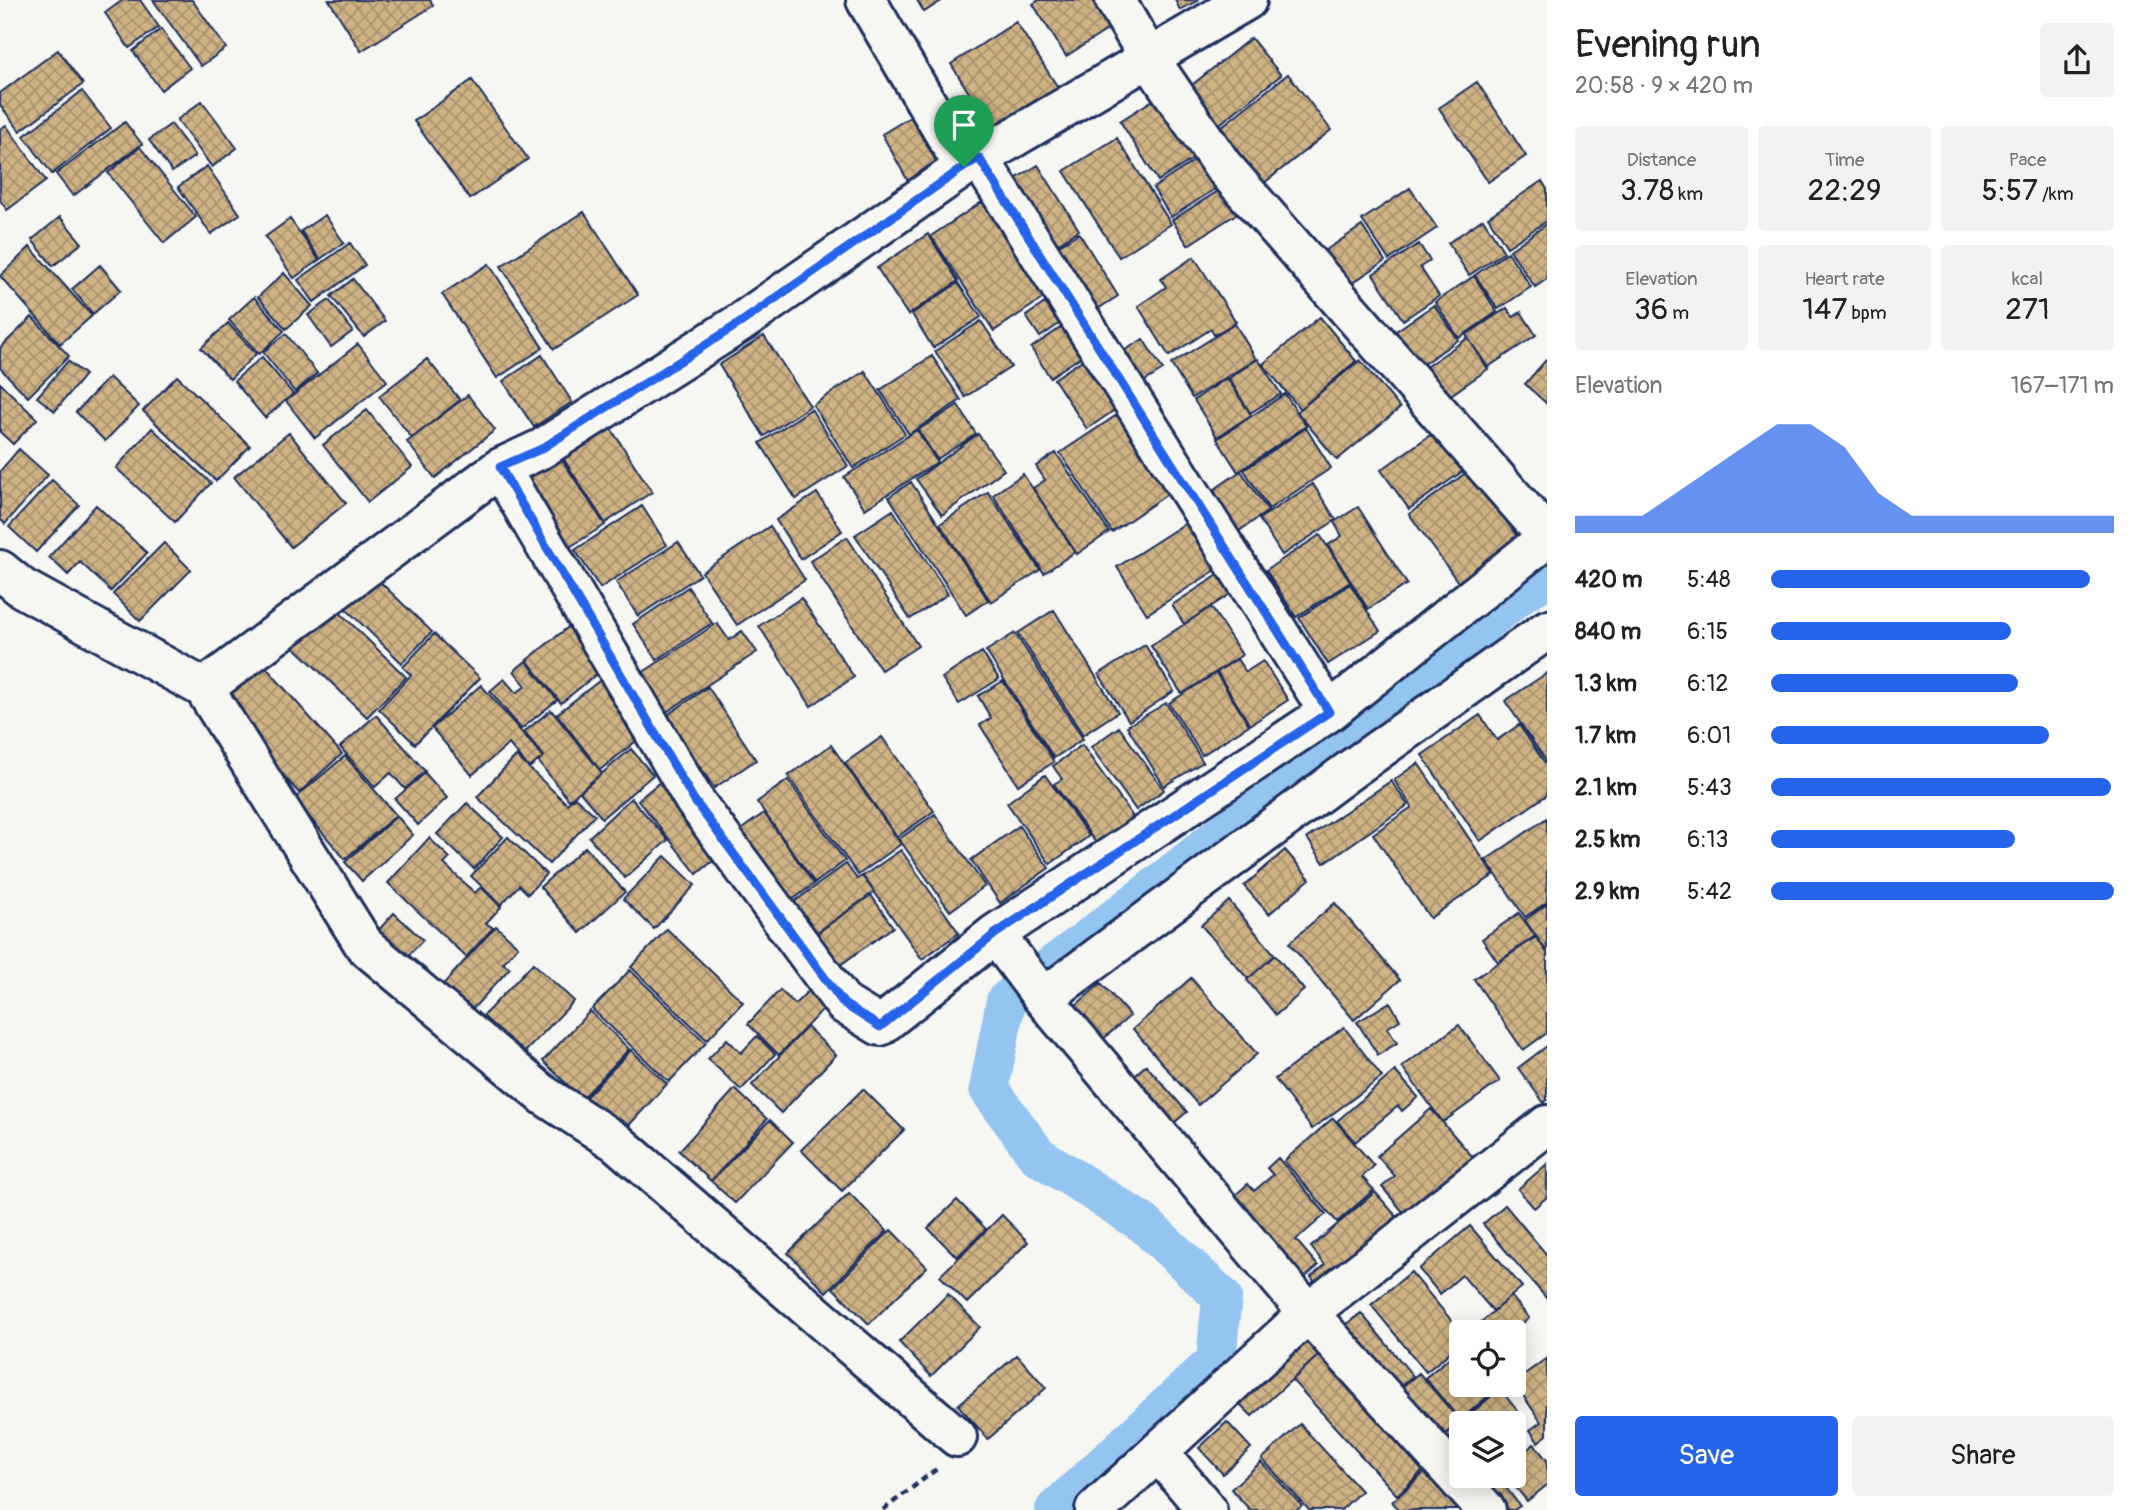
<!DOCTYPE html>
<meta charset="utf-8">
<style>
:root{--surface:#fff;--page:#f2f2f2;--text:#202124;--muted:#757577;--accent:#2563eb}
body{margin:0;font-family:Pangolin,sans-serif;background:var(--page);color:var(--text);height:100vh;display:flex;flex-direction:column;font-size:26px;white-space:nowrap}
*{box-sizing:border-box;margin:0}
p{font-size:23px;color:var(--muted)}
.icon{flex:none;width:38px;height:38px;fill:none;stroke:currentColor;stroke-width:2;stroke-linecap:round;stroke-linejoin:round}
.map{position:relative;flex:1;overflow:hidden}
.sheet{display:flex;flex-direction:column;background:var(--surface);width:595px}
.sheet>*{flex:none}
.tools{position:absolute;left:1449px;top:1320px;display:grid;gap:14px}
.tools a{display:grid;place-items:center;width:77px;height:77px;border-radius:7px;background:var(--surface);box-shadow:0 4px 18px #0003;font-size:35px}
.pin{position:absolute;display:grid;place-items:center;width:60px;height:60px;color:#fff;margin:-72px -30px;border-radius:50% 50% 50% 0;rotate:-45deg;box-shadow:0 0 7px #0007}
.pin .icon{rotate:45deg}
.round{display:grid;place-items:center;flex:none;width:74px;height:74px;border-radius:7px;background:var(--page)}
.overview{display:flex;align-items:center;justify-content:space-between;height:119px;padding:0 28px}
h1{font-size:38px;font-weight:600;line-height:52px}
.metrics{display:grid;grid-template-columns:repeat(3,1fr);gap:10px;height:119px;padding:7px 28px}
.metrics div{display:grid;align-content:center;border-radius:7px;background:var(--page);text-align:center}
.metrics b{font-size:30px;font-weight:600}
.metrics small{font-size:19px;font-weight:400}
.metrics p{font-size:19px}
.chart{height:196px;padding:14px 28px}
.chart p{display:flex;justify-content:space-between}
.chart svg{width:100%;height:126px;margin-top:7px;fill:var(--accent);opacity:.7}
.action{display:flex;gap:14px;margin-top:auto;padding:14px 28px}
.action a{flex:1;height:80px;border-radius:7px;background:var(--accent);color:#fff;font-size:28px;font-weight:600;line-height:80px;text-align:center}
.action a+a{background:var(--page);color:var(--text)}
ul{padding:0 28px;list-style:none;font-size:23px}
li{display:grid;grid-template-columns:112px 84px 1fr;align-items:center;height:52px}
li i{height:18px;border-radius:9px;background:var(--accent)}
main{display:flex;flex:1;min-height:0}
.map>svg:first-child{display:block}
</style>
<main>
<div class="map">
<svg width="1547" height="1510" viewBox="0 0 1547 1510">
<defs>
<pattern id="building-cross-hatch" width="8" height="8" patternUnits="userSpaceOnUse" patternTransform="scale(1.75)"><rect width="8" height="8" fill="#d0b384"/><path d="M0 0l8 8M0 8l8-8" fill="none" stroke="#a8926f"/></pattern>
</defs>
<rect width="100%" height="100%" fill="#f6f6f2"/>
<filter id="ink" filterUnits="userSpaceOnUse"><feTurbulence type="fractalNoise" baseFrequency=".0143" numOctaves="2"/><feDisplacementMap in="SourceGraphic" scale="14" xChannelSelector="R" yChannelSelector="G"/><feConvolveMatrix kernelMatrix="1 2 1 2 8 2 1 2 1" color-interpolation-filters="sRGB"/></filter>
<g filter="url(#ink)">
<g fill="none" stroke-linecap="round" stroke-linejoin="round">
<!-- canal -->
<path stroke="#94c4f0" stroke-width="40" d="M1055 1510 1216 1361 1222 1297 1143 1223 1037 1155 989 1089 1006 1001 1147 894 1523 592 1547 578"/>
</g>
<!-- building -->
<path fill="url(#building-cross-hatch)" stroke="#1b2f5e" stroke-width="2" d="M123 0H140L159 27 129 48 105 13Z
M153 0H192L226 48 201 66Z
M329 0H430L433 6 361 51Z
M917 0H943L924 12Z
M1039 0H1095L1112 27 1066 56 1033 4Z
M1175 0H1199L1180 10Z
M1016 22 1064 97 998 139 951 64Z
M161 29 190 68 161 90 133 51Z
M1251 38 1281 75 1211 131 1182 93Z
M58 50 83 84 20 131 0 105V93Z
M1288 74 1331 130 1259 187 1216 131Z
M472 80 528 159 470 199 414 121Z
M1477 82 1526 156 1488 182 1439 108Z
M82 91 111 128 52 174 24 136Z
M1161 95 1199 155 1158 181 1120 121Z
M202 101 237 148 212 167 177 120Z
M912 116 944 175 914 192 882 134Z
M125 122 142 144 73 196 56 174Z
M171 124 195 156 172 172 149 140Z
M6 125 46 181 7 210 0 200V129Z
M1117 138 1171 224 1119 257 1064 171Z
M140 147 196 217 164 243 108 173Z
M1202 156 1220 186 1171 217 1153 188Z
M1038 165 1079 230 1053 247 1012 181Z
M207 166 240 214 211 234 178 187Z
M1542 181 1547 189V221L1507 247 1488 217Z
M1223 188 1238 213 1188 245 1172 220Z
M1410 188 1437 228 1389 260 1362 220Z
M982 202 1045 297 994 331 931 236Z
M584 212 638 295 554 349 501 266Z
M325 215 344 243 320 259 301 231Z
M60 217 82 243 53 266 32 240Z
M290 219 319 260 294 278 265 237Z
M1483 219 1504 252 1469 275 1448 243Z
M1547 224V279L1535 287 1510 250Z
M1362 226 1385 261 1346 287 1323 252Z
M1079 233 1118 296 1096 310 1056 247Z
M928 234 958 281 908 315 877 268Z
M350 243 365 265 314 302 298 280Z
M1419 244 1430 261 1420 267 1439 296 1403 320 1373 274Z
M30 247 92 316 60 344 0 276Z
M1508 252 1531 287 1498 309 1475 275Z
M1194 257 1236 322 1214 335 1211 329 1169 356 1138 306 1166 287 1161 279Z
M489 264 543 348 497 378 442 294Z
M100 265 121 290 93 314 72 289Z
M284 273 312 306 286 329 258 297Z
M1474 276 1497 312 1459 338 1435 302Z
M353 279 385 321 364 337 331 296Z
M958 283 981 317 933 348 912 314Z
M254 297 284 331 259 354 229 320Z
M329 300 353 331 331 347 308 315Z
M1045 303 1059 324 1040 337 1026 316Z
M1434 305 1458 340 1420 366 1396 331Z
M1507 308 1513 317 1521 312 1536 335 1488 367 1466 335Z
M32 317 69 356 28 397 0 368V348Z
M1320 317 1356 361 1300 409 1263 364Z
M981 321 1011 367 965 397 935 351Z
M228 323 256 354 230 379 201 348Z
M1235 324 1256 359 1192 398 1171 364Z
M1062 327 1082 356 1050 377 1031 348Z
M286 334 317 373 295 392 263 352Z
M764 336 810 406 764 436 719 365Z
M1468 338 1488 369 1445 399 1424 368Z
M1143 339 1163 370 1142 383 1122 352Z
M358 344 387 381 315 438 286 401Z
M542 355 572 402 534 427 503 381Z
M932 356 961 400 909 434 880 390Z
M262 357 293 394 265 418 234 381Z
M427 359 460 400 412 438 379 396Z
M1084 359 1116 409 1087 429 1054 379Z
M1258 359 1281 394 1250 413 1229 378Z
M1360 360 1400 408 1337 460 1297 412Z
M1546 360 1547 361V404L1525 384Z
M68 361 85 375 55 411 37 397Z
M865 371 905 434 853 468 813 405Z
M177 376 250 446 216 481 143 411Z
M109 377 139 406 105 441 76 412Z
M1227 378 1251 415 1217 437 1194 400Z
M0 383 37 419 13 444 0 432Z
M1285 394 1306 426 1238 472 1217 439Z
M468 395 495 430 435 478 407 442Z
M958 405 976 434 937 459 918 430Z
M811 409 848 466 796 499 760 443Z
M367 410 412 467 368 502 323 445Z
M1123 411 1175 489 1112 532 1060 453Z
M608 424 652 492 605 523 561 455Z
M1443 426 1470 466 1409 509 1381 470Z
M152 428 211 483 175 522 116 468Z
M1306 428 1331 468 1269 509 1244 470Z
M917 430 937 462 865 509 844 477Z
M289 433 346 503 291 547 234 477Z
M978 434 1004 470 942 515 916 479Z
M19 449 48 475 5 524 0 519V471Z
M1056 453 1109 532 1077 554 1033 488 1045 480 1036 466Z
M560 457 605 525 557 555 513 487Z
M1470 470 1524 546 1463 589 1409 514Z
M1241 471 1268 511 1239 531 1212 491Z
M1023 474 1075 552 1044 573 993 495Z
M52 480 79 505 36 552 9 527Z
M911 482 988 600 966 615 889 497Z
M1313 484 1336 520 1282 555 1259 519Z
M988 492 1040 570 991 602 940 524Z
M817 493 842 531 801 559 776 520Z
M96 505 147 553 111 591 80 562 68 575 49 557Z
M642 506 667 545 600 588 575 550Z
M1358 507 1407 584 1368 609 1328 545 1342 536 1334 522Z
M893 510 948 594 910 619 855 535Z
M1189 521 1219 568 1147 614 1117 567Z
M770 526 805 580 737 625 702 572Z
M1320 535 1350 582 1296 617 1266 570Z
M847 537 918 646 881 670 810 561Z
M678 542 700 575 638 616 616 582Z
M164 543 191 570 140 621 113 594Z
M1223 572 1235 591 1184 624 1172 605Z
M373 575 432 632 402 663 343 606Z
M1350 584 1380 631 1328 664 1299 618Z
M688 587 712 623 657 660 633 624Z
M801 598 854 677 811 706 759 626Z
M329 602 406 677 367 717 290 643Z
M1211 607 1242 655 1182 694 1151 646Z
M1054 610 1118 712 1083 735 1018 633Z
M576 621 610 663 561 703 527 660Z
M717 623 729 640 742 631 757 652 659 717 633 679Z
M1015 633 1083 739 1054 758 986 651Z
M434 634 480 678 415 744 379 709 411 675 403 667Z
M1145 645 1174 691 1129 721 1099 674Z
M982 652 999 679 959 704 942 678Z
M257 657 342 754 299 793 213 696Z
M1237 659 1246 672 1263 661 1288 700 1250 725 1217 672Z
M526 661 557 700 521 729 490 691 504 679 516 693 526 686 514 671Z
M1216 673 1249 725 1202 755 1169 703Z
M1547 673V762L1505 701Z
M603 678 646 733 600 770 557 714Z
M1003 681 1054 762 1018 785 980 725 991 718 978 696Z
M481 685 543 757 529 768 509 744 472 775 432 728Z
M708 687 756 760 714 788 666 716Z
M1166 703 1203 762 1164 786 1127 726Z
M551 710 602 773 569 800 538 761 544 756 524 732Z
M376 715 425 771 405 789 391 773 375 787 340 747Z
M1480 715 1497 740 1519 725 1547 766V795L1480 841 1422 755Z
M1119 727 1164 790 1136 810 1091 747Z
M882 737 934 811 897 837 845 763Z
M831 745 901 844 858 875 788 776Z
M1082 745 1133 817 1096 843 1054 784 1062 779 1053 766Z
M631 749 653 775 602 818 580 792Z
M345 756 396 815 345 859 294 799Z
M516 756 567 804 575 797 595 815 549 864 477 797Z
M1418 763 1494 875 1430 918 1373 834 1412 807 1394 780Z
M425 773 447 798 418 825 395 799Z
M1045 775 1089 836 1050 864 1007 803Z
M666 777 725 851 697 874 638 800Z
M788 780 845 861 815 883 757 802Z
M1391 781 1408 805 1324 863 1307 838Z
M631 798 668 840 625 878 589 837Z
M467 803 503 837 474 869 437 834Z
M764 813 814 884 781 908 731 837Z
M935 814 985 886 950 911 899 839Z
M397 816 413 835 362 881 345 862Z
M1547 818V902L1525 917 1486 860Z
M1019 826 1049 868 1000 903 971 860Z
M508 837 546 874 528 894 519 885 501 905 471 876Z
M429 838 450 858 444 864 475 893 481 887 501 907 486 923 493 928 466 957 388 883Z
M585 847 625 892 580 933 540 887Z
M901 850 959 933 922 959 863 876Z
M1285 850 1310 879 1269 914 1244 886Z
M665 856 695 885 654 929 623 899Z
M846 864 857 879 862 876 874 892 809 938 787 907Z
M871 895 893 927 829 973 806 941Z
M1229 901 1275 955 1248 979 1201 925Z
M1335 903 1400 980 1354 1020 1289 943Z
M1547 904V952L1525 920Z
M394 913 423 940 404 960 376 933Z
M1519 913 1535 936 1498 962 1482 939Z
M496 926 518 946 503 963 510 968 469 1013 440 988Z
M667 929 743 1002 707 1040 631 967Z
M1536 937 1547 953V1033L1523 1050 1474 979Z
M1275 955 1304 990 1276 1015 1247 980Z
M533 963 574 1001 523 1054 483 1016Z
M630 970 706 1043 669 1082 592 1009Z
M1191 978 1257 1054 1198 1105 1133 1029Z
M1101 983 1130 1016 1095 1046 1067 1013Z
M810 989 827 1005 779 1055 748 1024 780 990 795 1004Z
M1390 1002 1400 1020 1387 1028 1397 1043 1378 1055 1357 1022Z
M590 1011 629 1049 582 1099 543 1061Z
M1459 1025 1500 1081 1443 1122 1402 1067Z
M807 1027 836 1055 781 1113 752 1085Z
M1344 1027 1382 1077 1312 1129 1275 1079Z
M757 1036 775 1054 741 1090 708 1059 727 1039 741 1053Z
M1547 1046V1100L1544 1103 1518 1068Z
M631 1050 667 1084 620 1135 583 1100Z
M1146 1065 1187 1112 1168 1128 1128 1081Z
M1395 1071 1418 1097 1402 1111 1398 1106 1355 1142 1337 1121Z
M735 1089 767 1119 711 1181 679 1151Z
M863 1089 904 1130 842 1191 801 1150Z
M1431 1109 1477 1162 1410 1220 1382 1187 1395 1176 1377 1156Z
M1333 1118 1374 1166 1362 1177 1374 1190 1337 1222 1284 1161Z
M770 1120 793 1142 735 1203 711 1181Z
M1278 1158 1326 1214 1296 1240 1318 1266 1302 1280 1232 1198 1248 1184 1254 1191 1273 1175 1267 1168Z
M1547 1164V1197L1534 1208 1518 1189Z
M1375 1192 1403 1224 1323 1293 1311 1277 1325 1265 1311 1247Z
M849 1193 887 1231 826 1292 788 1253Z
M957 1200 986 1229 957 1257 928 1228Z
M1505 1205 1547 1255V1299L1483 1224Z
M1002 1215 1028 1242 967 1303 940 1276Z
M1470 1226 1522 1287 1493 1311 1462 1275 1440 1294 1419 1269Z
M891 1230 927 1267 869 1324 833 1288Z
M1411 1272 1461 1332V1343L1426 1372 1371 1305Z
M948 1294 980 1327 931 1376 899 1342Z
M1511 1296 1529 1318 1513 1332H1470Z
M1361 1313 1413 1376 1392 1393 1340 1329Z
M1310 1337 1323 1351 1252 1416 1238 1402Z
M1461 1348V1384H1497L1499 1387 1460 1420 1425 1378Z
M1322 1352 1427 1467 1397 1495 1292 1380Z
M1017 1355 1046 1388 988 1439 958 1405Z
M1547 1358V1435L1538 1442 1530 1430 1541 1422 1514 1382Z
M1419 1373 1460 1421 1437 1441 1396 1392Z
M1500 1389 1520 1414 1513 1420 1525 1435 1514 1445V1423H1461V1454L1444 1436Z
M1227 1422 1251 1448 1223 1474 1199 1448Z
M1300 1424 1361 1491 1341 1510H1309L1262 1459Z
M1534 1444 1547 1460V1485L1527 1501 1506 1475H1514V1461Z
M1261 1462 1302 1506 1297 1510H1250L1231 1489Z
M1427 1470 1463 1510H1400L1392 1502Z
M1497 1476 1520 1506 1514 1510H1500L1483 1487Z"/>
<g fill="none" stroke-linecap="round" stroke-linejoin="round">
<defs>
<path id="minor" d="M866 0 964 167
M1115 0 1149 58 1222 165 1547 536
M979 158 1329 712
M500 468 694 800 844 1004 880 1026 995 934 1329 712 1547 538
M0 570 22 588 204 688 365 946 545 1096 616 1142 957 1437
M204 688 500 468 541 449 740 323 964 167 1247 0
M995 934 1043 998
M1159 1453 1207 1510
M1095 1510 1308 1313 1547 1125
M1486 1510 1308 1313 1043 998 1350 770 1547 630"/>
</defs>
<!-- minor casing -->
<use href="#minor" stroke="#1b2f5e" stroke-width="44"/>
<!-- path -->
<path stroke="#1b2f5e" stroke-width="4.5" stroke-dasharray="7 5" stroke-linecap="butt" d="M883 1510 938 1468"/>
<!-- minor -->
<use href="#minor" stroke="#f6f6f2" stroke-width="38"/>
</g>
</g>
<g fill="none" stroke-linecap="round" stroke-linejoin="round" filter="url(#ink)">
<defs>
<path id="route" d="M979 158 1329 712 995 934 880 1027 844 1004 694 800 500 467 541 449 740 323 964 167Z"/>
</defs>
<!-- route casing -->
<use href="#route" stroke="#fff" stroke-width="14"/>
<!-- route -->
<use href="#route" stroke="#2563eb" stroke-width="9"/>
</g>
</svg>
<div class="tools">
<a><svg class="icon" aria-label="locate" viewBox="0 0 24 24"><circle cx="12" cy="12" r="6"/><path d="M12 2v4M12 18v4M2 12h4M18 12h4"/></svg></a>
<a><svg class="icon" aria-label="layers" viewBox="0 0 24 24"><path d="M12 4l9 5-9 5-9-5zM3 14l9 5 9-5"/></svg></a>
</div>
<div class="pin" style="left:964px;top:167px;background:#1e9e55"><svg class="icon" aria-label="arrive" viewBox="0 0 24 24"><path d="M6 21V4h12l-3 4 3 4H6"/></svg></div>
</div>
<section class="sheet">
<div class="overview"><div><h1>Evening run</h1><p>20:58 · 9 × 420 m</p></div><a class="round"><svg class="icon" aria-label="share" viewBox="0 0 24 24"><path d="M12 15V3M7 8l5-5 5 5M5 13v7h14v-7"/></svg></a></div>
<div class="metrics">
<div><p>Distance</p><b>3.78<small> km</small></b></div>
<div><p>Time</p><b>22:29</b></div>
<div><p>Pace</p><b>5:57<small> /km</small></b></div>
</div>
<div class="metrics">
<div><p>Elevation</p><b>36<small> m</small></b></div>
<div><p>Heart rate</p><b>147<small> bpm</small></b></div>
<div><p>kcal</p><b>271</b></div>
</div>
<div class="chart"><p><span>Elevation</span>167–171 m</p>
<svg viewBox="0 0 160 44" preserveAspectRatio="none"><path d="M0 44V38L10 38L20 38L30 30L40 22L50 14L60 6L70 6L80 14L90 30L100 38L110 38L120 38L130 38L140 38L150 38L160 38V44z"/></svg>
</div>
<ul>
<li><b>420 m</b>5:48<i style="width:93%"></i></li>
<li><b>840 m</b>6:15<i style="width:70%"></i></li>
<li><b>1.3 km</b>6:12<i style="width:72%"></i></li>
<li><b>1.7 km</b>6:01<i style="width:81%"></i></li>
<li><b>2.1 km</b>5:43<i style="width:99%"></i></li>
<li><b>2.5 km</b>6:13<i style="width:71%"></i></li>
<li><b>2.9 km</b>5:42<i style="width:100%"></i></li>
</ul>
<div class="action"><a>Save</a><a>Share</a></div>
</section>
</main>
